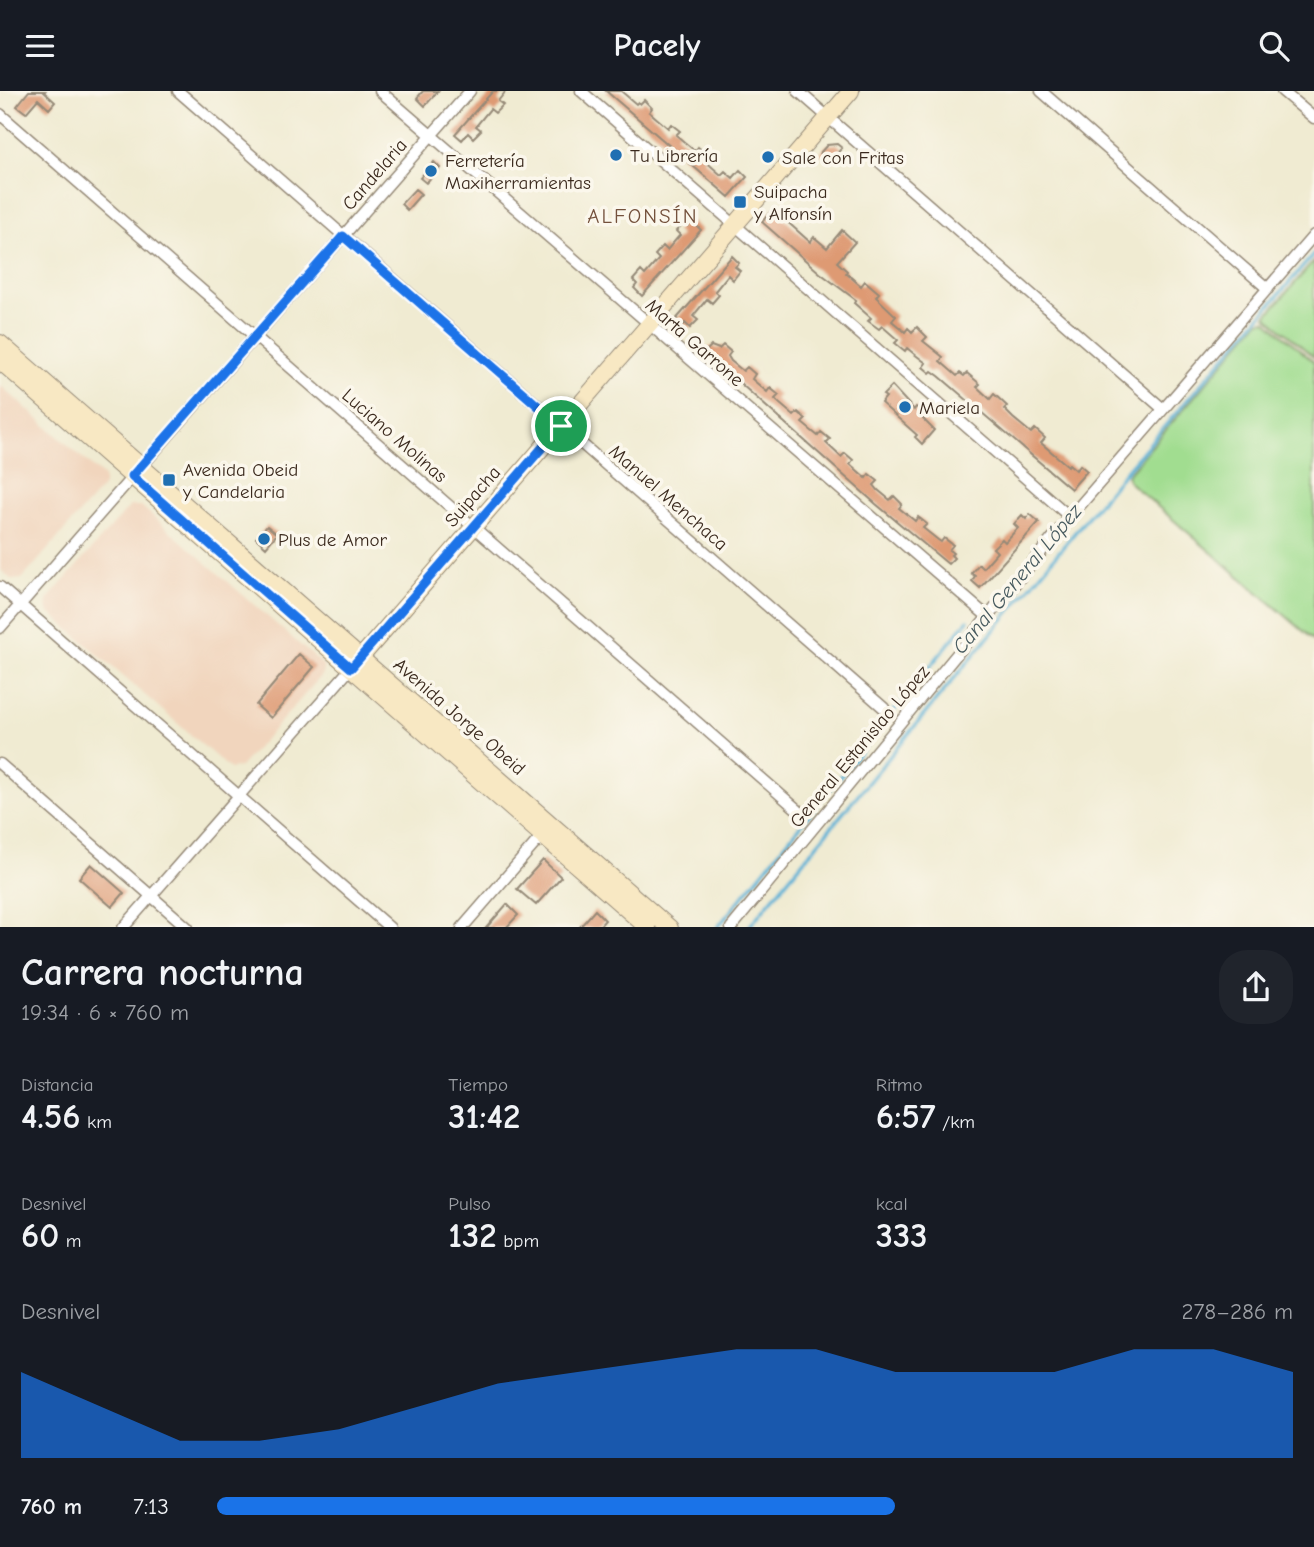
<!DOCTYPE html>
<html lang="es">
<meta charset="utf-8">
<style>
:root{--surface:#171b24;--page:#20242c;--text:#f1f3f6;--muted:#9ea1a6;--accent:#1a73e8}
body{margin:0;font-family:"Comic Neue",sans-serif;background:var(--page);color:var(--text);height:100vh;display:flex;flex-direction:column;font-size:26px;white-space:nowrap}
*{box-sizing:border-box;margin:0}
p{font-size:23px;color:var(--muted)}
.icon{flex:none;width:38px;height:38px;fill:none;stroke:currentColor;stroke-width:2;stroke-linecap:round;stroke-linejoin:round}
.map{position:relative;height:836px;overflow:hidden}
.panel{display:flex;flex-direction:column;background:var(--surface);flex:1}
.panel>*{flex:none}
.pin{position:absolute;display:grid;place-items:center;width:60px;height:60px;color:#fff;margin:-30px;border:4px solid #fff;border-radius:50%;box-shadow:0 2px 7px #0007}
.round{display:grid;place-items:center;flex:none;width:74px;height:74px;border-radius:28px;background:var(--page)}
.overview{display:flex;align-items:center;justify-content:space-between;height:119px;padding:0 21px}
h1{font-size:38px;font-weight:700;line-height:52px}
.stats{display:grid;grid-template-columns:repeat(3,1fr);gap:10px;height:119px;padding:7px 21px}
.stats div{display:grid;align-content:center}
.stats b{font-size:35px;font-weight:700}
.stats small{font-size:19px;font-weight:400}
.stats p{font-size:19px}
.chart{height:196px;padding:14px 21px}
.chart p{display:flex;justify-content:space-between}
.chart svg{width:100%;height:126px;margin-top:7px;fill:var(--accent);opacity:.7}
ul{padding:0 21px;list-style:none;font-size:23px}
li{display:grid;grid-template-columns:112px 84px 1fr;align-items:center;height:52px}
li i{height:18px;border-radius:9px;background:var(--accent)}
header{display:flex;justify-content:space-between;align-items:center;height:91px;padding:0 21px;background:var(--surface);font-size:32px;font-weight:700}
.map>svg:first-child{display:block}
</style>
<header><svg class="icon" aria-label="menu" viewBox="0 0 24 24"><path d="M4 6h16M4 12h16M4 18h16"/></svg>Pacely<svg class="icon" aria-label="search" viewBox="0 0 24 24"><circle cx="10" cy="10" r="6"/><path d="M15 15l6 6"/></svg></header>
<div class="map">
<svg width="1314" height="837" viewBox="0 0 1314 837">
<rect width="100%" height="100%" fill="#fbf7ec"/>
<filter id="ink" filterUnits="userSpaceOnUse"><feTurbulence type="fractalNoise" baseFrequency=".0143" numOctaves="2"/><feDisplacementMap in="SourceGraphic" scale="14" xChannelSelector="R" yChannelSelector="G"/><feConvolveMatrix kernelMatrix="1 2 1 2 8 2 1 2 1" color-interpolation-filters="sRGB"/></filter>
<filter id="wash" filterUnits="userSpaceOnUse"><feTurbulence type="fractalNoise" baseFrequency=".00686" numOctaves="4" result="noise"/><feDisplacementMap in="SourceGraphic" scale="28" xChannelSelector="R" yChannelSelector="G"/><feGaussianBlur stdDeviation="1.57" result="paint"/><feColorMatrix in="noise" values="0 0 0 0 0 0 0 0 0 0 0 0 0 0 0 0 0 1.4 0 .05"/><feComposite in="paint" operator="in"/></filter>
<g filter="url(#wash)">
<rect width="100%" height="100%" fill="#f0ebd2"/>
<!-- built -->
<path fill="#f1d5bd" d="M0 294 104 386V394L22 488 12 489 0 478Z
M130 415H141L323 574V583L240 676 230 678 48 520 47 509Z"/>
<!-- green -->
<path fill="#a1dd90" stroke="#6e8457" stroke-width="2" d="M1314 170V266L1266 225Z
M1266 229 1314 271V549L1129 391 1127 384 1259 230Z"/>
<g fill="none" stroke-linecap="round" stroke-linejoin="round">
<!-- stream -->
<path stroke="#59b1d6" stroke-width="3.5" d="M717 837 968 529
M748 837 1119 388 1314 163"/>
</g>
<g id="blocks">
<!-- building -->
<path fill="#de9a73" d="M29 0H45L44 1 55 11 49 18 38 8 26 22 17 15Z
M423 0H438L425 15 417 7Z
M493 0H506L498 10 503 14 495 22 490 18 476 35 481 39 473 47 468 42 462 49 455 43Z
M606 0H621L636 13 638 11 640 13 644 9 652 17 649 21 653 24 668 37 671 33 680 40 676 44 695 60 698 56 707 64 703 68 721 84 725 80 733 87 740 79 747 86 729 106Z
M837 53 842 57 831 69 830 67 828 69 820 62 827 54Z
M434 71 440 77 426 92 420 87Z
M415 98 421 103 407 119 401 113Z
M773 118 810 151 814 146 827 157 842 139 855 151 837 171 847 180 846 182 861 195 865 190 879 202 876 206 896 225 892 230 905 241 908 237 912 241 917 236 927 246 923 250 943 266 940 270 957 285 960 282 964 285 967 282 980 293 977 296 990 308 994 303 1007 315 1004 318 1013 327 1031 342 1035 338 1045 347 1041 352 1068 375 1069 373 1076 379 1080 374 1087 380 1071 398 939 285 932 280 930 282 923 276 926 272 913 262 907 257 905 260 895 252 898 249 882 235 879 238 868 230 871 227 854 212 856 209 820 182 762 131Z
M692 130 701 139 642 205 634 197 637 193 633 189 641 180 645 184 659 168 655 164 663 155 667 159 680 144 676 140 684 132 688 135Z
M732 165 739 172 735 176 740 180 733 189 728 184 715 200 719 204 712 212 707 208 693 225 698 229 690 237 685 232 679 239 672 233Z
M723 254 731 261 728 265 731 270 743 280 747 276 755 283 752 288 767 301 770 297 779 304 775 308 779 312 794 325 798 321 806 328 802 332 818 345 821 341 830 348 826 352 841 366 845 362 853 369 850 373 866 387 869 383 878 390 874 394 878 399 890 409 894 405 902 413 899 417 915 430 918 426 927 433 923 437 938 449 941 451 944 447 953 454 949 459 953 462 951 464 954 467 948 473 876 413 705 261 711 255 719 258Z
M892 295 914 319 916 316 926 325 923 328 934 339 922 353 915 346 917 344 881 312 886 306 883 304Z
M1030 423 1039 431 980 497 972 490 975 485 971 482 979 473 983 477 997 461 993 457 1002 448 1005 451 1018 437 1014 433 1022 424 1026 428Z
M267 435 277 443 266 456 256 447Z
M299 563 314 576 271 627 256 614Z
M543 769 561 786 536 814 517 798Z
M91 773 124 802 112 816 79 787Z
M507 813 518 824 506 837H486Z
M595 819 605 829 598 837H579Z"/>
</g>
</g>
<g filter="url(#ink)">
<use href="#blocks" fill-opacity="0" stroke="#968a78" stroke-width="2"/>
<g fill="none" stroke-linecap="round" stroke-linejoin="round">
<defs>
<path id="minor" d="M178 0 884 617
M380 0 988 526
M581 0 1070 426
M798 0 1162 317
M1041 0 1268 198
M1282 0 1314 27
M0 23 799 720
M0 496 390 837
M0 537 470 0
M0 673 188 837
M123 837 351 577
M462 837 546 740
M731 837 1070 426 1314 144"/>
<path id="secondary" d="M0 252 670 837
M0 270 648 837
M355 573 851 0"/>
</defs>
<!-- minor casing -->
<use href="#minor" stroke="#968a78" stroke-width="13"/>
<!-- secondary casing -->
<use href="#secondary" stroke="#968a78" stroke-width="18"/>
<!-- minor -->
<use href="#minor" stroke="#fff" stroke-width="10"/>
<!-- secondary -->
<use href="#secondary" stroke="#f8e8c3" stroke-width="16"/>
</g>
</g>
<g fill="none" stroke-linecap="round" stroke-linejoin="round" filter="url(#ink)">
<defs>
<path id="route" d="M343 145 561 335 351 577 132 385Z"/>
</defs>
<!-- route casing -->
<use href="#route" stroke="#fff" stroke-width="14"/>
<!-- route -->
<use href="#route" stroke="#1a73e8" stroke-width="9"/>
</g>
<!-- markers -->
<g fill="#1f6fb2" stroke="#fbf7ec" stroke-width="2.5">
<circle cx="616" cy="64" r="7"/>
<circle cx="768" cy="66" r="7"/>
<circle cx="431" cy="80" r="7"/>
<rect x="733" y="104" width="14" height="14" rx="3.5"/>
<circle cx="905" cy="316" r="7"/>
<rect x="162" y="382" width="14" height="14" rx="3.5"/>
<circle cx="264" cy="448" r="7"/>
</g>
<g text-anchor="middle" stroke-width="7" stroke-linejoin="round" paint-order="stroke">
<!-- poi labels -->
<g font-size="19" fill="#3b2a1e" stroke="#fbf7ec" text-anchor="start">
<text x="630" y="71">Tu Librería</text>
<text x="782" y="73">Sale con Fritas</text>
<text x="445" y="76">Ferretería<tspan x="445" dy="22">Maxiherramientas</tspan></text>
<text x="754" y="107">Suipacha<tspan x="754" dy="22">y Alfonsín</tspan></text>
<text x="919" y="323">Mariela</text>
<text x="183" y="385">Avenida Obeid<tspan x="183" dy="22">y Candelaria</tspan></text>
<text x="278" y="455">Plus de Amor</text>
</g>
<!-- street labels -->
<g font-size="19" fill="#3b2a1e" stroke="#fbf7ec">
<text transform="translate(374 83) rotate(-49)" y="7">Candelaria</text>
<text transform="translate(695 251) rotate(41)" y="7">Marta Garrone</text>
<text transform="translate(395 344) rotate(41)" y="7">Luciano Molinas</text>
<text transform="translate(472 405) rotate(-49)" y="7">Suipacha</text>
<text transform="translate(669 406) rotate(41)" y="7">Manuel Menchaca</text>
<text transform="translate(460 625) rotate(41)" y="7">Avenida Jorge Obeid</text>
<text transform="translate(859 655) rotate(-50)" y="7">General Estanislao López</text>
</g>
<!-- neighbourhood labels -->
<g font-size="21" letter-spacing="2" fill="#74513c" stroke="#fbf7ec">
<text x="643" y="132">ALFONSÍN</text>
</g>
<!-- water labels -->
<g font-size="21" font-style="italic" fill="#46595e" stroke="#fbf7ec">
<text transform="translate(1017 488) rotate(-50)" y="7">Canal General López</text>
</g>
</g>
</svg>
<div class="pin" style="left:561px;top:335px;background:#1e9e55"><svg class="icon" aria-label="arrive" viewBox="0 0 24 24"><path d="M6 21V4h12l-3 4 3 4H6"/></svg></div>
</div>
<section class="panel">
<div class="overview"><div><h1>Carrera nocturna</h1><p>19:34 · 6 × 760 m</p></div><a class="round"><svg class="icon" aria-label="share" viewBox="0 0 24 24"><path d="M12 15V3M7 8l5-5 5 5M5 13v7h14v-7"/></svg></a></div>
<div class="stats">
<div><p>Distancia</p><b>4.56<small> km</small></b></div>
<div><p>Tiempo</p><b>31:42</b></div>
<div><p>Ritmo</p><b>6:57<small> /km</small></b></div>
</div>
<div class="stats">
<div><p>Desnivel</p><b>60<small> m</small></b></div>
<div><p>Pulso</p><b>132<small> bpm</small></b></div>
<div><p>kcal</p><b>333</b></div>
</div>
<div class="chart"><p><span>Desnivel</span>278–286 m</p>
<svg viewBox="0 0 160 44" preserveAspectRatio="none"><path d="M0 44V14L10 26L20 38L30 38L40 34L50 26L60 18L70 14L80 10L90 6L100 6L110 14L120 14L130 14L140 6L150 6L160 14V44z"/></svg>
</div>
<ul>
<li><b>760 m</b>7:13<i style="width:63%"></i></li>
</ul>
</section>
